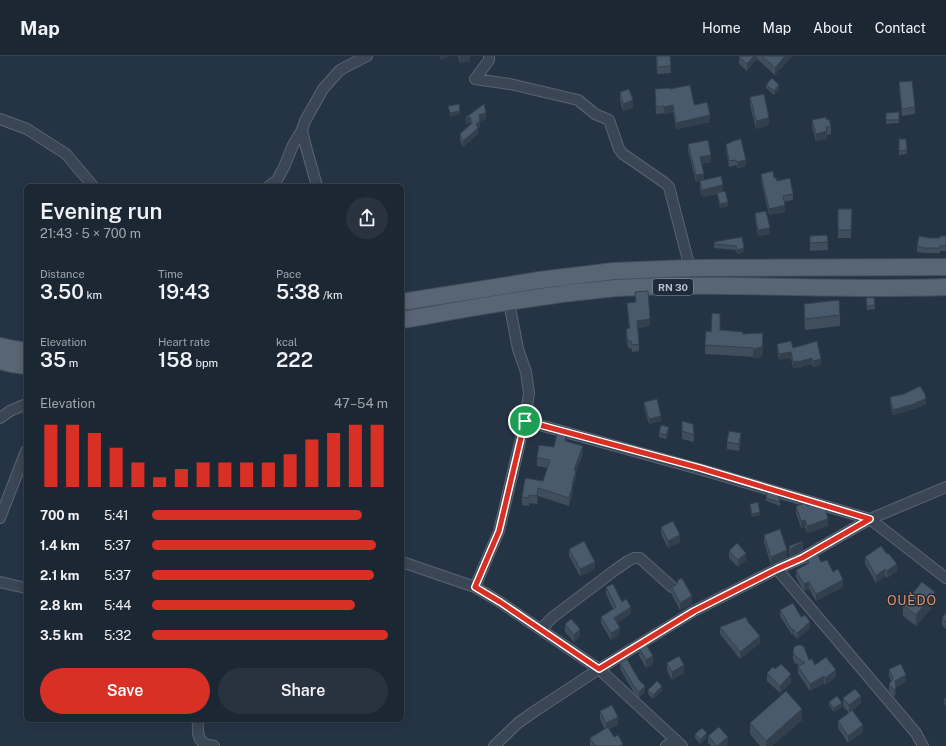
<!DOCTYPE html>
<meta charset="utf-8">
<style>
:root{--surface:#1c2734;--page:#293340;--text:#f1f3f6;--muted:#a0a5ac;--line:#3a444f;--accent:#d93025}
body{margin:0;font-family:"Public Sans",sans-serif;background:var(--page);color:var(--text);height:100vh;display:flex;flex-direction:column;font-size:15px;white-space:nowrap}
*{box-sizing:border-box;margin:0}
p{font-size:13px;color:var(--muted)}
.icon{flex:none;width:22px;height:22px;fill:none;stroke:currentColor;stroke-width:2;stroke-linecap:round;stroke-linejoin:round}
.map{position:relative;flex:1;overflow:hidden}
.drawer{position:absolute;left:24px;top:128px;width:380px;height:538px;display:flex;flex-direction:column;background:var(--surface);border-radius:6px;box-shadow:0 2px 10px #0003,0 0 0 1px var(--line)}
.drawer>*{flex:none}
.pin{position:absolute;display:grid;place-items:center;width:34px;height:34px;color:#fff;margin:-17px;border:2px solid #fff;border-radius:50%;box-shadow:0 1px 4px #0007}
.round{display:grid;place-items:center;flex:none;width:42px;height:42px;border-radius:21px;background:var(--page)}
.overview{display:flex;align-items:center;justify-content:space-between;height:68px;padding:0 16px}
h1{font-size:22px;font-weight:600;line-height:30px}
.figures{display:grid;grid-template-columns:repeat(3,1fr);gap:6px;height:68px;padding:4px 16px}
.figures div{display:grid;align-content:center}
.figures b{font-size:20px;font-weight:600}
.figures small{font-size:11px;font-weight:400}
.figures p{font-size:11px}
.chart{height:112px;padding:8px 16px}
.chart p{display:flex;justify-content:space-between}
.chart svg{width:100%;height:72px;margin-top:4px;stroke:var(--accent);stroke-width:6}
.button{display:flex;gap:8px;margin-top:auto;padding:8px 16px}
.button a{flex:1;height:46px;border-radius:24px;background:var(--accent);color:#fff;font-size:16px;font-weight:600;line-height:46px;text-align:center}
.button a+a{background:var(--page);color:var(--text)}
ul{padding:0 16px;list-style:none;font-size:13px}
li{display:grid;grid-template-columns:64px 48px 1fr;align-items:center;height:30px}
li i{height:10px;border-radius:5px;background:var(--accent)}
header{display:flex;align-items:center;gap:24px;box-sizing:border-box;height:56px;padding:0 20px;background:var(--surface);border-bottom:1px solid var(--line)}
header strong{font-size:19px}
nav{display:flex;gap:22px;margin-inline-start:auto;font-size:14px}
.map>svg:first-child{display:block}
</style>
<header>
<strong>Map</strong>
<nav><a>Home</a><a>Map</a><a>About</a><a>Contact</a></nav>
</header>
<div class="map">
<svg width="946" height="690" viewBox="0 0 946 690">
<rect width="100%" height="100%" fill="#253445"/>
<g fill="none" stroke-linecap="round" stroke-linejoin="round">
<defs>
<path id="minor" d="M489 0V4L475 23 510 28 578 44 595 58 609 64 619 93 623 98 665 127 669 131 690 212
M0 63 27 73 66 98 93 130
M302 74 306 91 317 130
M269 130 277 124 284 111 293 89 302 74 305 65 323 33 340 14 367 0
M0 362 10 355 26 348
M525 365 699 413 870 463 946 522
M0 462 26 395
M402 506 475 531 500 546 599 613 682 690
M777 513 916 677 923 690
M0 526 26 532
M475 531 499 475 525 365 529 337 526 316 518 293 509 246
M541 573 553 561 615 514 628 505 634 502H640L672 531
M198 664C198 671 196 683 204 687 206 689 211 689 214 690
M494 690 518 667 535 655 599 613 694 555 777 513 802 502 870 463 946 431
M666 690 676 684"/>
<path id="primary" d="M402 246 540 224 614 215 690 212 946 211
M402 264C460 254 519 243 578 236 591 235 604 233 617 232 727 226 836 235 946 231
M0 290 14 293 26 295
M0 305 12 308 26 310"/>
</defs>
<!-- minor casing -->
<use href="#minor" stroke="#596472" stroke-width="12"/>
<!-- primary casing -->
<use href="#primary" stroke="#444f5e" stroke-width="18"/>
<!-- minor -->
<use href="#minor" stroke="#3a4655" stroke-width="10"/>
<!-- primary -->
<use href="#primary" stroke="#586574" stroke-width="16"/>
</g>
<!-- wall -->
<path fill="#3f4d5d" d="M458 0H470V5L460 7Z
M656 0H670L671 17 657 18Z
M740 0H792L775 19 757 3 747 15 739 8V1Z
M899 26 915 51V58L902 60 899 33Z
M766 29 779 33 774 39 766 32Z
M655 33H670L694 48 710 66 676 73 673 56 664 58V57L656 58Z
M620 36 633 52 623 55 620 44Z
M750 41 769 69 756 73 750 49Z
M484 48 486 63 480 65V71L478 72V78L463 91 460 84V78L471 68 470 67 465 68V62Z
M899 56V67L886 68V57Z
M812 64H827L831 71V78L827 79V83L816 85 812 71Z
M899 83H906L907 98 899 99Z
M732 86 746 110 737 112 736 109 729 111 726 93V88Z
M688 88 711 106 701 108 704 124 723 136 728 150 720 152 717 138 702 141 700 132V125L696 126 688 94Z
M761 118 774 122 793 138V144L784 146 785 156 769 159 761 124Z
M838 153H852L851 182H838Z
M755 157 770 178 758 180 755 163Z
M827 179 828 194 810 195V180Z
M946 180V195H940V197H925L917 196V190L930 182H940Z
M742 181 744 196 737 198 736 194 714 192V186Z
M635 236 650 270 638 272 639 288V295L632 296 631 292H628L626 280V273L629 272 627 254V247L635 246Z
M866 242 875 249V253L867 254Z
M804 248 840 259V270L805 274 804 259Z
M720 274 743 278 763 286 762 301 753 302V301L705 298V289L711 276Z
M777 288 793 292 821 309 813 311 812 308 798 312V311L793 312 791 302 779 304 777 294Z
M890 341 926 348 922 349V350L917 351V352L893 359 890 347Z
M644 346 661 365 649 368 644 351Z
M669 375 666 383 659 381V377Z
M682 375 694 379V386L682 383Z
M567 383V385L583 398 576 416V422L573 430V436L569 450 538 440 537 448 529 447V450L522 449V441L543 425 548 412 537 410V402Z
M741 385 739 395 727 393V386Z
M766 442 780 446V450L766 445Z
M750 448 760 459 752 461 750 452Z
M796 450H807L828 470 807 477 805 471 801 472 796 457Z
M661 471 680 486 668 492 661 478Z
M764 479 787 501 771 509 764 486Z
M789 490 803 494 790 500 789 497Z
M569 493 595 513 580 520 569 500Z
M729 495 746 504 738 511 729 502Z
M806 500 821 506 833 516 843 531 816 545 809 533 804 535 803 534 796 521V514L807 509 806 507Z
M865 501 897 515 887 522 885 520 876 527 865 508Z
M677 528 692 548 680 554 671 537V530H674Z
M606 531 622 546 631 557 617 567 620 578 611 584 601 567V561L613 553 606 538Z
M935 548 916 570 903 560V549Z
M780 554 801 561 810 572 797 583 793 578 792 579 780 560Z
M946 557V573L942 569V562Z
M748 566 760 587 740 603 720 578V571Z
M565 568 580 581 574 586 565 576Z
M639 592 653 608 646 612 639 600Z
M793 595 809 604 836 621 825 629 824 627 810 635 798 617V610H799L794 606 793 602Z
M620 607 645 636 639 642 632 634V633L620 613Z
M667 607 684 617 672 624 667 615Z
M775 613 791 626 780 637 767 625V617Z
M889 613 906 626 896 631V638L894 641 889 635V628L891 625 889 620Z
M648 634H662L653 643 648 638Z
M843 642 861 647 850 656 863 676 848 687 838 672V665L849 657 843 650Z
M946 642V651L944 647V643Z
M829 646 842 651 834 656 829 649Z
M600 655 618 669 609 673 614 681 623 690H590V682L605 673 600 663Z
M802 664 772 690H760L750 678V667Z
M695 678 707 681 700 688 695 682Z
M708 680 728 689 726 690H711L708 687Z"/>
<!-- shaded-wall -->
<path fill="#333f4c" d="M440 0H451L440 4Z
M460 0H470V5L460 7Z
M754 0H757V3L747 15V8Z
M785 0H792L775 19V12Z
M779 29V33L774 39V35Z
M633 44V52L623 55V48Z
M673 49V56L664 58V51Z
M460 55V58L450 61V57Z
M486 57V63L479 65V59Z
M710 59V66L676 73V67Z
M470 61V67L465 68V62Z
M769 62V69L756 73V65Z
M480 65V71L478 72V78L463 91V85L476 68Z
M827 75V83L816 85V78Z
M711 99V106L700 108V101Z
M746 104V110L737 112V106Z
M704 118V124L696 126V119Z
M723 129V136L702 141V134Z
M728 146V150L720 152V148Z
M785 149V156L769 159V153Z
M770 172V178L758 180V174Z
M744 192V196L737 198V194Z
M650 263V270L637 272V265Z
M763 277V286L762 301 753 302V293Z
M791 296V302L779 304V298Z
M812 302V308L798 312V306Z
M821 303V309L813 311V305Z
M798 305V311L793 312V306Z
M926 343V348L922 349V350L893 359V354Z
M661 360V365L649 368V363Z
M669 371V375L666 383V379Z
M567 376V383L565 393V385Z
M741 377V385L739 395V388Z
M583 390V398L576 416V422L573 430V436L569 450V442L574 414Z
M538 432V440L537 448V440Z
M760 456V459L752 461V458Z
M828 463V470L807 477V470Z
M805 464V471L801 472V465Z
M680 479V486L668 492V485Z
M803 486V494L790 500V493Z
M787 494V501L771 509V501Z
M746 497V504L738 511V504Z
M595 506V513L580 520V513Z
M897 508V515L887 522V515Z
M885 513V520L876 527V520Z
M843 524V531L816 545V538Z
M809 526V533L804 535V528Z
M935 536V548L916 570V559Z
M692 540V548L680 554V547Z
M631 551V557L614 569V562Z
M810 566V572L797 583V577Z
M620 572V578L611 584V577Z
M580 573V581L574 586V579Z
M793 573V578L792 579V574Z
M760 580V587L740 603V596Z
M653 600V608L646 612V604Z
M684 609V617L672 624V616Z
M836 614V621L825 629V622Z
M791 618V626L780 637V630Z
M906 619V626L895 631V625Z
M824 620V627L810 635V628Z
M645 630V636L639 642V636Z
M662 630V634L653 643V639Z
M896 632V638L894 641V634Z
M861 640V647L849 657V649Z
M842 647V651L834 656V652Z
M802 653V664L772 690H766V685Z
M618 661V669L606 675V667Z
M863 669V676L848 687V680Z
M707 677V681L700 688V684Z
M728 681V689L726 690H717Z"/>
<!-- building -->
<path fill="#495a6c" stroke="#333f4c" d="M657 0H670L671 10 657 11Z
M740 0H754L747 8 739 1Z
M762 0H785L775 12Z
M772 22 779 29 774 35 766 29Z
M912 25 915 51 902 53 899 26Z
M690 29 694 48 695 49 707 46 710 59 676 67 673 49 664 51V50L656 51 655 33 669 32 670 33Z
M629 33 633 44 623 48 620 36Z
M764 38 769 62 756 65 750 41Z
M459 48 460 55 450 57 448 50Z
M484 48 486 57 479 59 480 65 476 68 478 72 463 85 460 78 472 67 470 61 465 62Z
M899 56V64H886V57Z
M826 61 827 64 829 63 831 71H826L827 75 816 78 812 64Z
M741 83 746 104 737 106 736 104 729 105 726 88 732 86V85Z
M899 83H906L907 94 899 95Z
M708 84 711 99 700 101 704 118 696 119 688 88Z
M773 115 774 122H776L777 125 790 122 793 138 783 140 785 149 769 153 761 118Z
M721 120 723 129 702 134 700 125Z
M725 135 728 146 720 148 717 137Z
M838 153H852L851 174H838Z
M766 155 770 172 758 174 755 157Z
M827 179 828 186 810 187V180Z
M919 180 930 182H940V180H946V190H940V192H925L917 190Z
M742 181 744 192 737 194 736 190 714 188V186Z
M648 235 650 263 637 265 639 288 632 289 631 285H628L626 273 630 272 627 247 636 246 635 236Z
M874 241 875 249 867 250 866 242Z
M839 244 840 259 805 263 804 248Z
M712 257 720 258V274L743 276V278L763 277 762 291 753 293V292L705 289 706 275 711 276Z
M791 285 793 292 817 285 821 303 813 305 812 302 798 306V305L793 306 791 296 779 298 777 288Z
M920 330 925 338 926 343 922 344V345L916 346 917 347 893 354 890 341 904 338Z
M657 343 661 360 649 363 644 346Z
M682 365 693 368 694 379 682 375Z
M661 369 669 371 666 379 659 377Z
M558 373 567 376 565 385 583 390 574 414 576 415 572 428H573L569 442 538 432 537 440 529 439V442L522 441 525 422 543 425 550 404 537 402 539 389 554 391Z
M729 375 741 377 739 388 727 386Z
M767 436 778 439 780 446 766 442Z
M758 446 760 456 752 458 750 448Z
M806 447 807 450 818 447 825 449 828 463 807 470 805 464 801 465 796 450Z
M673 465 680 479 668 485 661 471Z
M780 473 787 494 771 501 764 479Z
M584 485 595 506 580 513 569 493Z
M803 485V486L790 493 789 490Z
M737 487 746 497 738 504 729 495Z
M881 490 887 498 888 497 897 508 887 515 885 513 876 520 865 501Z
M816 495 821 506 827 504 833 516 838 513 843 524 816 538 809 526 804 528 803 527 796 514 809 507 806 500Z
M682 522 692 540 680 547 671 530H674L677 528 678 524Z
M922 526 935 536 916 559 903 549Z
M613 528 622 546 626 543 631 551 614 562 620 572 611 577 601 561 616 551 606 531Z
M793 547 801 561 805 559 810 566 797 577 793 573 792 574 780 554Z
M946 557V566L942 562Z
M746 561 748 566 760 580 740 596 720 571Z
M571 563 580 573 574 579 565 568Z
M646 588 653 600 646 604 639 592Z
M797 589H801L804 591 809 604 812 603 815 609 826 601 836 614 825 622 824 620 810 628 798 610 805 607 794 599 793 595 794 591Z
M679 600 684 609 672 616 667 607Z
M627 603 639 624 645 630 639 636 632 628V627L620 607Z
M781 608 791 618 780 630 767 617 773 611 775 613Z
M901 608 906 619 895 625 896 632 894 634 889 628 893 623 889 613Z
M657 625 662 630 653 639 648 634Z
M855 633 861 640 849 649 843 642Z
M786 635 802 653 766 685 750 667Z
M837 640 842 647 834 652 829 646Z
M946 642V647L944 643Z
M612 649 618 661 606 667 600 655Z
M852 654 863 669 848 680 838 665Z
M608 671 614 681 618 679 623 688 620 690H595L590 682Z
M719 671 728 681 717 690 708 680Z
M702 672 707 677 700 684 695 678Z"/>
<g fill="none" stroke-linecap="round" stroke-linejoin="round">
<defs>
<path id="route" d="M525 365 700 412 870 463 802 502 777 513 694 555 599 613 500 546 475 531 499 475Z"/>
</defs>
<!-- route casing -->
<use href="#route" stroke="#fff" stroke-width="8"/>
<!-- route -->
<use href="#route" stroke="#d93025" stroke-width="5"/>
</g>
<g text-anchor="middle" stroke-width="3" stroke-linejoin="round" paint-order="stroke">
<!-- shield labels -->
<rect fill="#1f2b3a" stroke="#8a94a2" stroke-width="1" x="653" y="223" width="40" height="16" rx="3"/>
<g font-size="10" font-weight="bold" fill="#b8c1ce">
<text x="673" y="235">RN 30</text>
</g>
<!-- quarter labels -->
<g font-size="13" letter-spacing="1" fill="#de9363" stroke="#1f2b3a">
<text x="912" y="549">OUÈDO</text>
</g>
</g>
</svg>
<div class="pin" style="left:525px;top:365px;background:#1e9e55"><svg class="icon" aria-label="arrive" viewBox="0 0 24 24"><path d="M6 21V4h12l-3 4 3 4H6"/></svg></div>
<section class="drawer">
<div class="overview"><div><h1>Evening run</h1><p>21:43 · 5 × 700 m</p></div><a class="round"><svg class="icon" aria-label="share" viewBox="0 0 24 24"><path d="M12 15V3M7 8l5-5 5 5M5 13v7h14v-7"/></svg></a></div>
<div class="figures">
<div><p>Distance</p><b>3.50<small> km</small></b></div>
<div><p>Time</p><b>19:43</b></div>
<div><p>Pace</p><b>5:38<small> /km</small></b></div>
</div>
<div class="figures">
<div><p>Elevation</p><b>35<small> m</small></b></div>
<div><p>Heart rate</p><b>158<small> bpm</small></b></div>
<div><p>kcal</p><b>222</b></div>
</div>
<div class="chart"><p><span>Elevation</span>47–54 m</p>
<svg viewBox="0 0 160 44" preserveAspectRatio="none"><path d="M5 44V6M15 44V6M25 44V11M35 44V20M45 44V29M55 44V38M65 44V33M75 44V29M85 44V29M95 44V29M105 44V29M115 44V24M125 44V15M135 44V11M145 44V6M155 44V6"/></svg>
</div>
<ul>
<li><b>700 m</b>5:41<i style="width:89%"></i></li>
<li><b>1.4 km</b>5:37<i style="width:95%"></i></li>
<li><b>2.1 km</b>5:37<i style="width:94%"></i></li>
<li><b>2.8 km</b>5:44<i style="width:86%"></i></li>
<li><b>3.5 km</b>5:32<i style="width:100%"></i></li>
</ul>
<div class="button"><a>Save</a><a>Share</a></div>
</section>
</div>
